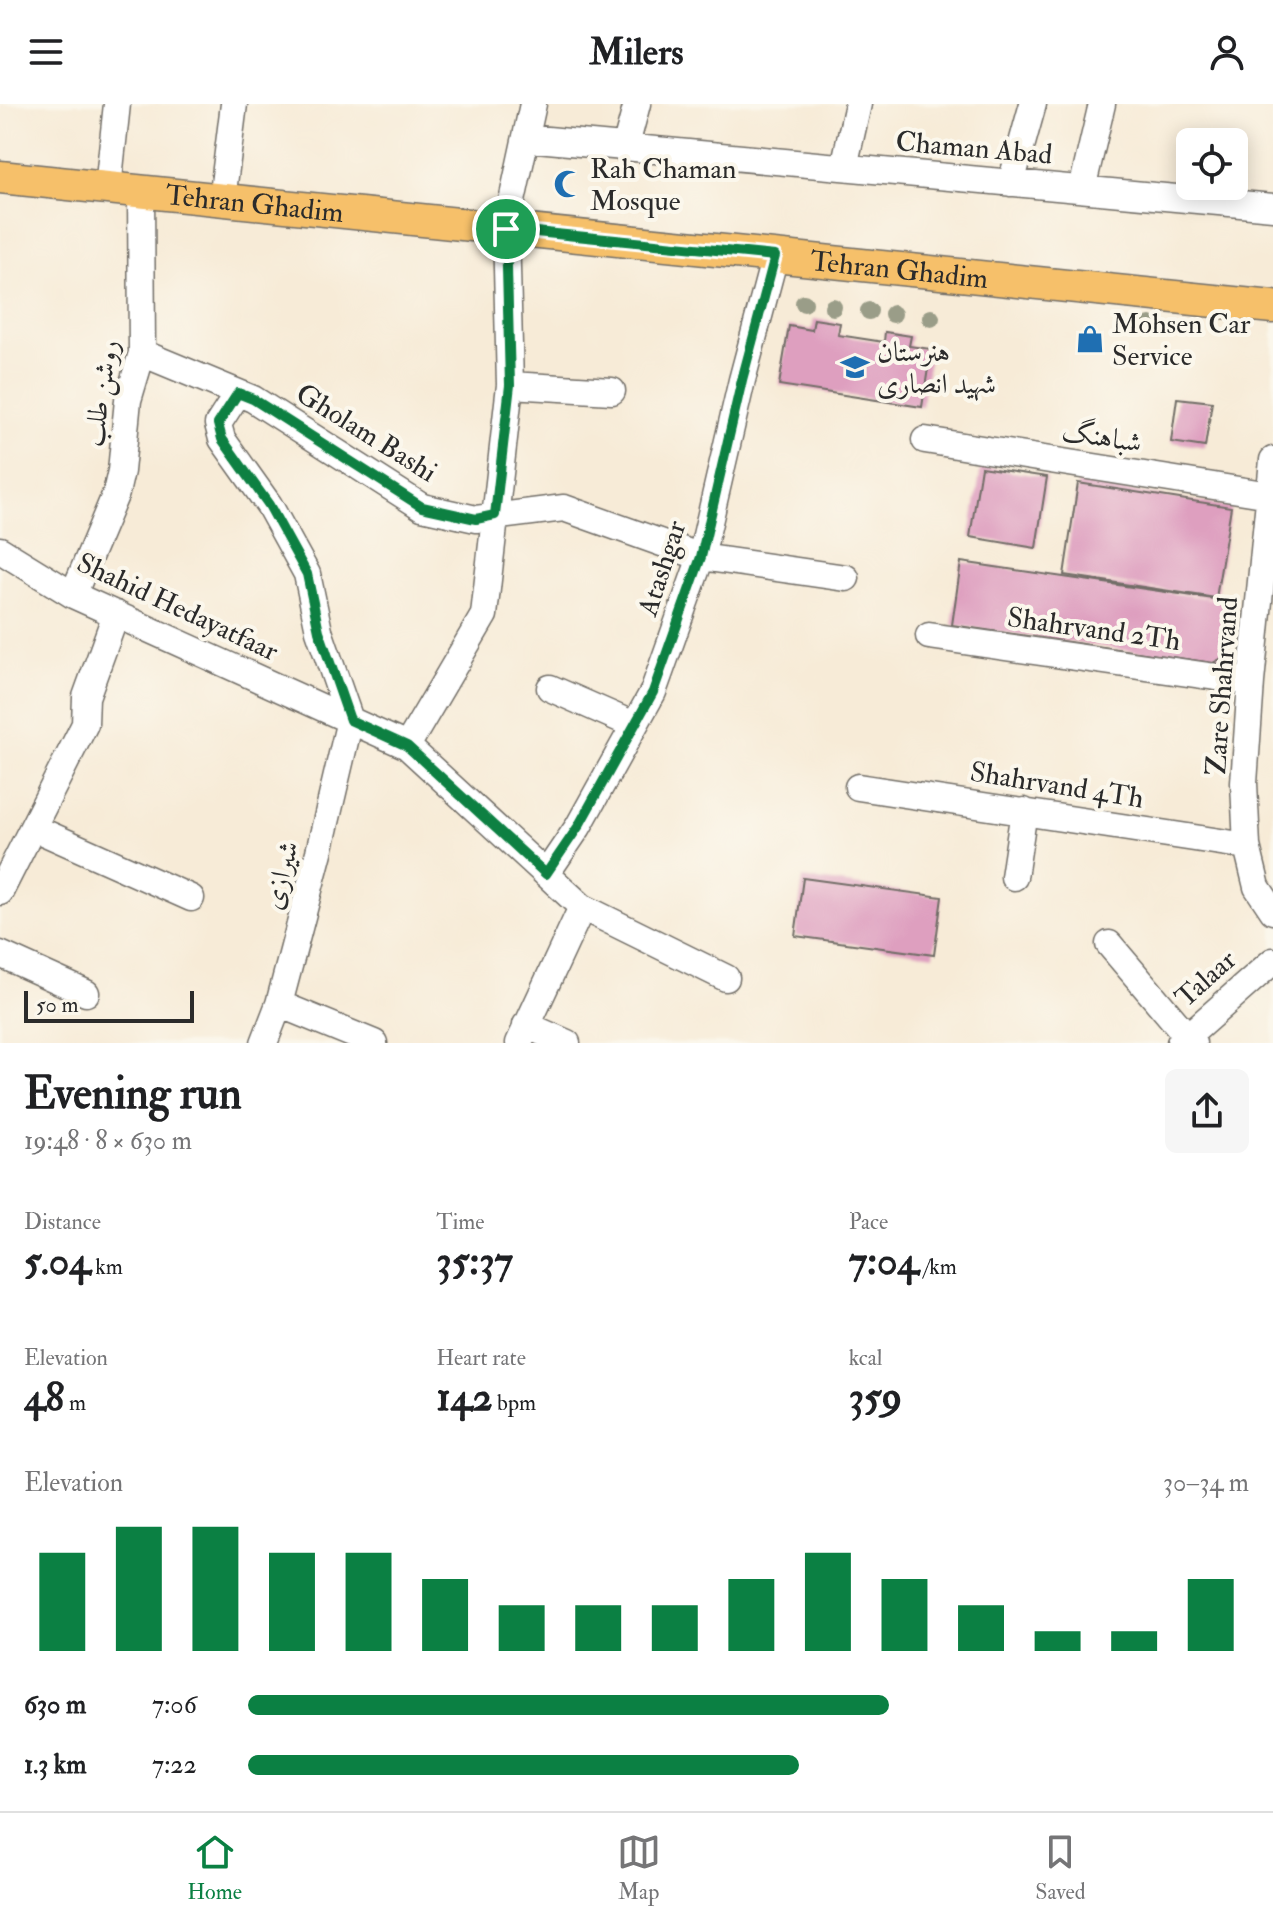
<!DOCTYPE html>
<meta charset="utf-8">
<style>
:root{--surface:#fff;--page:#f6f6f6;--text:#202124;--muted:#757577;--line:#e0e0e0;--accent:#0b8043}
body{margin:0;font-family:"IM FELL Double Pica",Amiri,serif;background:var(--page);color:var(--text);height:100vh;display:flex;flex-direction:column;font-size:30px;white-space:nowrap}
*{box-sizing:border-box;margin:0}
p{font-size:26px;color:var(--muted)}
.icon{flex:none;width:44px;height:44px;fill:none;stroke:currentColor;stroke-width:2;stroke-linecap:round;stroke-linejoin:round}
.map{position:relative;height:939px;overflow:hidden}
.side{display:flex;flex-direction:column;background:var(--surface);flex:1}
.side>*{flex:none}
.buttons{position:absolute;left:1176px;top:24px;display:grid;gap:16px}
.buttons a{display:grid;place-items:center;width:72px;height:72px;border-radius:12px;background:var(--surface);box-shadow:0 4px 20px #0003;font-size:40px}
.scale{position:absolute;left:24px;bottom:20px;width:170px;box-sizing:border-box;padding-left:8px;border:4px solid #2b2b2b;border-top:0;font-size:22px;line-height:28px;white-space:nowrap;color:#2b2b2b;-webkit-text-stroke:6px #fbf7ec;paint-order:stroke}
.pin{position:absolute;display:grid;place-items:center;width:68px;height:68px;color:#fff;margin:-34px;border:4px solid #fff;border-radius:50%;box-shadow:0 2px 8px #0007}
.round{display:grid;place-items:center;flex:none;width:84px;height:84px;border-radius:12px;background:var(--page)}
.headline{display:flex;align-items:center;justify-content:space-between;height:136px;padding:0 24px}
h1{font-size:44px;font-weight:700;line-height:60px}
.metrics{display:grid;grid-template-columns:repeat(3,1fr);gap:12px;height:136px;padding:8px 24px}
.metrics div{display:grid;align-content:center}
.metrics b{font-size:40px;font-weight:700}
.metrics small{font-size:22px;font-weight:400}
.metrics p{font-size:22px}
.chart{height:224px;padding:16px 24px}
.chart p{display:flex;justify-content:space-between}
.chart svg{width:100%;height:144px;margin-top:8px;stroke:var(--accent);stroke-width:6}
ul{padding:0 24px;list-style:none;font-size:26px}
li{display:grid;grid-template-columns:128px 96px 1fr;align-items:center;height:60px}
li i{height:20px;border-radius:10px;background:var(--accent)}
header{display:flex;justify-content:space-between;align-items:center;height:104px;padding:0 24px;background:var(--surface);font-size:36px;font-weight:700}
.tabs{display:flex;justify-content:space-around;align-items:center;height:112px;border-top:2px solid var(--line);background:var(--surface);font-size:22px;color:var(--muted)}
.tabs a{display:grid;justify-items:center;gap:4px}
.tabs .current{color:var(--accent)}
.map>svg:first-child{display:block}
</style>
<header><svg class="icon" aria-label="menu" viewBox="0 0 24 24"><path d="M4 6h16M4 12h16M4 18h16"/></svg>Milers<svg class="icon" aria-label="person" viewBox="0 0 24 24"><circle cx="12" cy="8" r="4"/><path d="M4 21q1-7 8-7t8 7"/></svg></header>
<div class="map">
<svg width="1273" height="939" viewBox="0 0 1273 939">
<rect width="100%" height="100%" fill="#fbf7ec"/>
<filter id="ink" filterUnits="userSpaceOnUse"><feTurbulence type="fractalNoise" baseFrequency=".0125" numOctaves="2"/><feDisplacementMap in="SourceGraphic" scale="16" xChannelSelector="R" yChannelSelector="G"/><feConvolveMatrix kernelMatrix="1 2 1 2 8 2 1 2 1" color-interpolation-filters="sRGB"/></filter>
<filter id="wash" filterUnits="userSpaceOnUse"><feTurbulence type="fractalNoise" baseFrequency=".006" numOctaves="4" result="noise"/><feDisplacementMap in="SourceGraphic" scale="32" xChannelSelector="R" yChannelSelector="G"/><feGaussianBlur stdDeviation="1.8" result="paint"/><feColorMatrix in="noise" values="0 0 0 0 0 0 0 0 0 0 0 0 0 0 0 0 0 1.4 0 .05"/><feComposite in="paint" operator="in"/></filter>
<g filter="url(#wash)">
<rect width="100%" height="100%" fill="#f7ebd7"/>
<g id="blocks">
<!-- building -->
<path fill="#de9fbf" d="M814 215 840 219 838 231 884 238 885 228 911 232 909 242 931 245 922 303 779 281 789 222 812 226Z
M1177 294 1212 298 1205 343 1171 338Z
M981 363 1047 373 1036 444 970 433Z
M1078 379 1231 403 1216 494 1064 471Z
M961 458 1234 498 1226 552 1213 559 952 521Z
M803 774 942 793 934 851 795 832Z"/>
</g>
</g>
<g filter="url(#ink)">
<use href="#blocks" fill-opacity="0" stroke="#726e67" stroke-width="2"/>
<g fill="none" stroke-linecap="round" stroke-linejoin="round">
<defs>
<path id="minor" d="M526 34 1273 103
M626 41 637 0
M844 63 858 0
M1011 79 1033 0
M108 84 117 0
M1082 85 1102 0
M222 96 234 0
M142 249 253 295 422 403 476 415 564 404 701 453 846 474
M510 281 612 287
M238 289 218 320 222 335 269 401 307 470 319 527 350 616 319 748 279 900 264 939
M925 336 1270 391
M1273 356 1251 578 1244 679 1247 742 1257 783 1273 807
M0 446 73 491 407 642 582 803 726 874
M73 491 116 389 121 367 128 296 142 249 141 87
M929 532 1251 578
M550 584 634 621
M407 642 484 511 510 281 506 125 533 0
M858 683 1247 742
M34 724 191 794
M546 770 578 723 653 588 701 453 742 276 775 152
M1014 773 1024 707
M0 788 85 620 86 593 116 510
M1109 840 1193 939
M0 850 86 889
M279 900 374 939
M526 921 567 939
M519 939 582 803
M1180 939 1273 857"/>
<g id="major">
<path id="s1" d="M0 73 1273 203"/>
</g>
</defs>
<!-- minor casing -->
<use href="#minor" stroke="#726e67" stroke-width="29"/>
<!-- major casing -->
<use href="#major" stroke="#726e67" stroke-width="35"/>
<!-- minor -->
<use href="#minor" stroke="#fff" stroke-width="26"/>
<!-- major -->
<use href="#major" stroke="#f6c06b" stroke-width="32"/>
</g>
<!-- trees -->
<g fill="#9a9d88">
<circle cx="804" cy="199" r="9"/>
<circle cx="833" cy="203" r="9"/>
<circle cx="869" cy="207" r="9"/>
<circle cx="893" cy="210" r="9"/>
<circle cx="931" cy="214" r="9"/>
<circle cx="1150" cy="221" r="9"/>
</g>
</g>
<g fill="none" stroke-linecap="round" stroke-linejoin="round" filter="url(#ink)">
<defs>
<path id="route" d="M506 125 775 152 742 276 701 453 653 588 578 723 546 770 407 642 350 616 319 527 307 470 269 401 222 335 218 320 238 289 253 295 422 403 476 415 495 411 510 281Z"/>
</defs>
<!-- route casing -->
<use href="#route" stroke="#fff" stroke-width="16"/>
<!-- route -->
<use href="#route" stroke="#0b8043" stroke-width="10"/>
</g>
<!-- icons -->
<defs>
<symbol id="mosque-bare" viewBox="-9 -9 18 18"><path d="M3.5-4.9A6 6 0 1 0 3.5 4.9A5 5 0 1 1 3.5-4.9Z" fill="#1f6fb2" stroke="#fbf7ec" stroke-width="2.5" paint-order="stroke"/></symbol>
<symbol id="shop-bare" viewBox="-9 -9 18 18"><path d="M-5-2.5h2.3a2.7 3.5 0 0 1 5.4 0H5L5.5 6h-11ZM-1.5-2.5h3a1.5 2.3 0 0 0-3 0Z" fill="#1f6fb2" stroke="#fbf7ec" stroke-width="2.5" paint-order="stroke"/></symbol>
<symbol id="school-bare" viewBox="-9 -9 18 18"><path d="M0-5L7-2L0 1L-7-2ZM-4 1L0 2.5L4 1V4Q0 6-4 4Z" fill="#1f6fb2" stroke="#fbf7ec" stroke-width="2.5" paint-order="stroke"/></symbol>
</defs>
<g fill-rule="evenodd">
<use href="#mosque-bare" x="548" y="60" width="40" height="40"/>
<use href="#shop-bare" x="1070" y="215" width="40" height="40"/>
<use href="#school-bare" x="835" y="243" width="40" height="40"/>
</g>
<g text-anchor="middle" stroke-width="8" stroke-linejoin="round" paint-order="stroke">
<!-- street labels -->
<g font-size="28" fill="#2b2b2b" stroke="#fbf7ec">
<text transform="translate(974 43) rotate(5)" y="10">Chaman Abad</text>
<text dy="10" stroke="none"><textPath href="#s1" startOffset="256">Tehran Ghadim</textPath></text>
<text dy="10" stroke="none"><textPath href="#s1" startOffset="904">Tehran Ghadim</textPath></text>
<text transform="translate(100 289) rotate(-81)" y="10">روشن طلب</text>
<text transform="translate(367 328) rotate(32)" y="10">Gholam Bashi</text>
<text transform="translate(1102 332) rotate(9)" y="10">شباهنگ</text>
<text transform="translate(661 464) rotate(-72)" y="10">Atashgar</text>
<text transform="translate(178 502) rotate(25)" y="10">Shahid Hedayatfaar</text>
<text transform="translate(1094 524) rotate(8)" y="10">Shahrvand 2Th</text>
<text transform="translate(1221 582) rotate(-86)" y="10">Zare Shahrvand</text>
<text transform="translate(1057 680) rotate(9)" y="10">Shahrvand 4Th</text>
<text transform="translate(280 771) rotate(-75)" y="10">شیرازی</text>
<text transform="translate(1205 874) rotate(-42)" y="10">Talaar</text>
</g>
<!-- poi labels -->
<g font-size="28" fill="#2b2b2b" stroke="#fbf7ec" text-anchor="start">
<text x="590" y="74">Rah Chaman<tspan x="590" dy="32">Mosque</tspan></text>
<text x="1112" y="229">Mohsen Car<tspan x="1112" dy="32">Service</tspan></text>
<text x="877" y="257">هنرستان<tspan x="877" dy="32">شهید انصاری</tspan></text>
</g>
</g>
</svg>
<div class="buttons">
<a><svg class="icon" aria-label="locate" viewBox="0 0 24 24"><circle cx="12" cy="12" r="6"/><path d="M12 2v4M12 18v4M2 12h4M18 12h4"/></svg></a>
</div>
<div class="scale">50 m</div>
<div class="pin" style="left:506px;top:125px;background:#1e9e55"><svg class="icon" aria-label="arrive" viewBox="0 0 24 24"><path d="M6 21V4h12l-3 4 3 4H6"/></svg></div>
</div>
<section class="side">
<div class="headline"><div><h1>Evening run</h1><p>19:48 · 8 × 630 m</p></div><a class="round"><svg class="icon" aria-label="share" viewBox="0 0 24 24"><path d="M12 15V3M7 8l5-5 5 5M5 13v7h14v-7"/></svg></a></div>
<div class="metrics">
<div><p>Distance</p><b>5.04<small> km</small></b></div>
<div><p>Time</p><b>35:37</b></div>
<div><p>Pace</p><b>7:04<small> /km</small></b></div>
</div>
<div class="metrics">
<div><p>Elevation</p><b>48<small> m</small></b></div>
<div><p>Heart rate</p><b>142<small> bpm</small></b></div>
<div><p>kcal</p><b>359</b></div>
</div>
<div class="chart"><p><span>Elevation</span>30–34 m</p>
<svg viewBox="0 0 160 44" preserveAspectRatio="none"><path d="M5 44V14M15 44V6M25 44V6M35 44V14M45 44V14M55 44V22M65 44V30M75 44V30M85 44V30M95 44V22M105 44V14M115 44V22M125 44V30M135 44V38M145 44V38M155 44V22"/></svg>
</div>
<ul>
<li><b>630 m</b>7:06<i style="width:64%"></i></li>
<li><b>1.3 km</b>7:22<i style="width:55%"></i></li>
</ul>
</section>
<nav class="tabs">
<a class="current"><svg class="icon" aria-label="home" viewBox="0 0 24 24"><path d="M3 11l9-7 9 7M6 9v11h12V9"/></svg>Home</a>
<a><svg class="icon" aria-label="map" viewBox="0 0 24 24"><path d="M3 6l6-2 6 2 6-2v14l-6 2-6-2-6 2zM9 4v14M15 6v14"/></svg>Map</a>
<a><svg class="icon" aria-label="saved" viewBox="0 0 24 24"><path d="M7 4h10v16l-5-4-5 4z"/></svg>Saved</a>
</nav>
